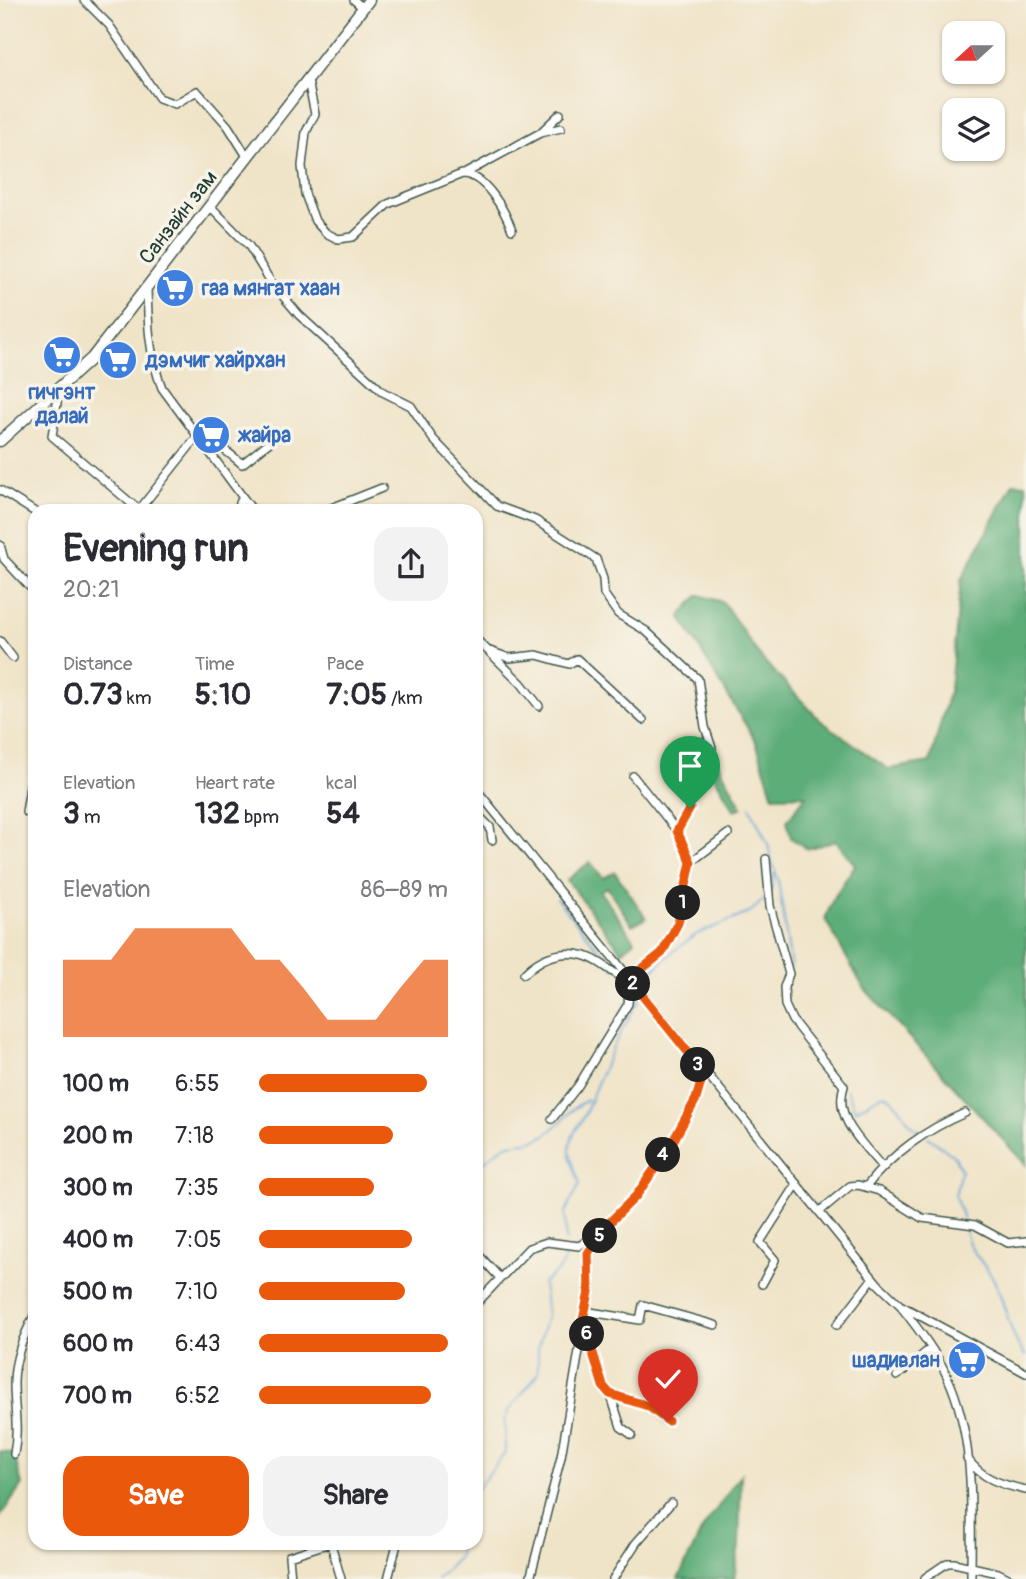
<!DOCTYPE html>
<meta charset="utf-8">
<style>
:root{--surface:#fff;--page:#f2f2f3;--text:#2b2b33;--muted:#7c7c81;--accent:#ea580c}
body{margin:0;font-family:Pangolin,sans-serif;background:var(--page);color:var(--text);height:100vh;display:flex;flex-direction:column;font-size:26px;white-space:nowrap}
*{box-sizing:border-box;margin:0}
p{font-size:23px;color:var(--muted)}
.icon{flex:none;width:38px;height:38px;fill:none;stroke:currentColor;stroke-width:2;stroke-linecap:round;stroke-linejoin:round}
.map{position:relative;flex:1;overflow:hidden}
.panel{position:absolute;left:28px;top:504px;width:455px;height:1046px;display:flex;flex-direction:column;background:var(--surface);border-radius:21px;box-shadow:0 2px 5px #0004}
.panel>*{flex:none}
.needle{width:46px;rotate:249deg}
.tools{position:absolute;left:942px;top:21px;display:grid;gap:14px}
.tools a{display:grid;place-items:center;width:63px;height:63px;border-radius:14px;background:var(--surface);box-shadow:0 2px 5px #0004;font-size:35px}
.pin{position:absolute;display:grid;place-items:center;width:60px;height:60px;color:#fff;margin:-72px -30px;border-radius:50% 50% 50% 0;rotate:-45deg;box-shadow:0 0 7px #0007}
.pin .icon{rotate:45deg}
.km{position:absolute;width:35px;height:35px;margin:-18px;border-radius:50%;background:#222;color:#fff;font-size:19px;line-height:35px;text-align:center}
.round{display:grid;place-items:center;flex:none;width:74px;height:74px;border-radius:21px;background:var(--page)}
.overview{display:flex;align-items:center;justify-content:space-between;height:119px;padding:0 35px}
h1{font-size:38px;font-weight:700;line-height:52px}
.metrics{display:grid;grid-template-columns:repeat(3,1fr);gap:10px;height:119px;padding:7px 35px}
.metrics div{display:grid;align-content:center}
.metrics b{font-size:30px;font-weight:700}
.metrics small{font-size:19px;font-weight:400}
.metrics p{font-size:19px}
.chart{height:196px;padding:14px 35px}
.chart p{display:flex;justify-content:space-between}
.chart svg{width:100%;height:126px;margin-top:7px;fill:var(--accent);opacity:.7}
.action{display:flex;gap:14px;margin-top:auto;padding:14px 35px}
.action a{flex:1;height:80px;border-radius:21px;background:var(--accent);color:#fff;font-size:28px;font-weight:700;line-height:80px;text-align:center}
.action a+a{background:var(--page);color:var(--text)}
ul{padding:0 35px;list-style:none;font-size:23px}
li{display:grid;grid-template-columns:112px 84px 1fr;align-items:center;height:52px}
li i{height:18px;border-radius:9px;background:var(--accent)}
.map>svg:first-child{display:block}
</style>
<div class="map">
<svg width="1026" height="1579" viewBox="0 0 1026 1579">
<rect width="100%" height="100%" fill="#f7f3e8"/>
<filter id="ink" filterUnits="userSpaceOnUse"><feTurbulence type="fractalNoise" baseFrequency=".0143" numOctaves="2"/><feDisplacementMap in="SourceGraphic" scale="14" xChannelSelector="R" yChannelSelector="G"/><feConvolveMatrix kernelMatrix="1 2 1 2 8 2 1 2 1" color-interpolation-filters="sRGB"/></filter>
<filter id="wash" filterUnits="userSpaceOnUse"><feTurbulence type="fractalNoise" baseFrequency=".00686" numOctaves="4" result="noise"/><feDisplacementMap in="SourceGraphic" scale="28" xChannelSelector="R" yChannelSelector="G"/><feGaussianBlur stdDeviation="1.57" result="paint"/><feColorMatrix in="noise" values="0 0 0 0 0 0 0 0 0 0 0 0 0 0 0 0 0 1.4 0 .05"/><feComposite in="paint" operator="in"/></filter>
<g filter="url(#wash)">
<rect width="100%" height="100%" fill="#f0e4c8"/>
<!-- forest -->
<path fill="#5dad78" stroke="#3e7556" stroke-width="2" d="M1013 483 1026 484V1165L863 987 825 919 833 899 855 865 836 841 807 849 791 838 787 821 806 795 773 796 756 742 680 616 699 595 723 602 761 658 820 720 888 769 930 762 950 688 961 580Z
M704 737 742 807 735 811 699 751 688 749 685 745Z
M590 862 603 878 615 872 646 918 632 925 607 887 600 891 635 941 622 952 567 880Z
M0 1451 14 1454 22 1485 0 1517Z
M741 1474 739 1545 734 1579H678L702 1530Z"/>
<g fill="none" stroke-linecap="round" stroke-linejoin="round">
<!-- stream -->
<path stroke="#63a3d5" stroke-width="2" d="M750 807 768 844 772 863
M772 862 778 879 791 967
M771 890 775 872
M557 899 615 969
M644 990 652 971 674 951 697 934 749 913 766 898
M847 1090 855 1110 884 1094C904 1105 901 1119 920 1132
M928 1137 955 1157 961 1170 955 1196 964 1222
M476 1170C482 1163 501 1146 510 1144 522 1142 531 1143 542 1137 561 1127 568 1108 588 1100
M965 1227C966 1250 984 1261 994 1280 1005 1302 1011 1341 1026 1356
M566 1241 565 1213 580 1183C576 1172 569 1159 570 1147 571 1133 581 1124 586 1112 600 1074 617 1033 641 999L632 989
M476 1490 505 1453V1419L509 1410 538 1374V1348L547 1316 543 1283C554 1275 565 1267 566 1252L574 1248
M437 1579 458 1558 461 1544"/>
</g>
</g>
<g filter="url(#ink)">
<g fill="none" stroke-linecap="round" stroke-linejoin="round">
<defs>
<path id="minor" d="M84 0 109 25 159 98 175 104 197 91 228 126 248 158
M354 0 363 8
M308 81 315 114 306 132 302 166 305 194 315 221 326 233 338 239 353 237 388 204 462 174C485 174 505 211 512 230
M541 132 560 114
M466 173 540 133 561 128
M211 207 249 246 271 282 299 315 383 392 411 406 433 439 497 506 535 520 596 559 603 579 604 594 618 614 646 631 698 679 705 727 712 748
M147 288C148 324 149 355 162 388L253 511
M59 390 52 436 139 510 197 437
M204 447C220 443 230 454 242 464L281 433
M0 490 35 512
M237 511 242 498
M324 511 382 488
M0 545 4 559 30 587
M476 639 521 683 539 706
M0 641 13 658
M487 650 509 658 537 655 569 664 577 659 643 720
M633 776 677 831 691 862
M476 789 877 1283 900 1305 1026 1373
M26 812 35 756
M476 813 490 827 492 840
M677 831 690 808
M766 859 770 906 789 974 784 987 785 1005 792 1020 844 1086C833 1118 863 1143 881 1166
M524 974C544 953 574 946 600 963 611 970 616 976 629 979L662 953 678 924 691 862 728 834
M552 1119 578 1086 628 1004 630 983
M866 1187C890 1155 927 1129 965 1113
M819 1212 850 1186 858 1185 879 1191 922 1218 975 1225 1008 1243 1026 1241
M476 1252 499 1277
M762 1284 775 1260 760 1242 797 1184
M476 1304 529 1248 547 1242 579 1246 599 1232
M587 1306 590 1312 640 1320 643 1305 715 1325
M902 1308C919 1330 936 1352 947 1376 976 1438 971 1513 971 1579
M585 1324 603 1386 610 1393 648 1406 668 1421
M837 1325 873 1278
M897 1376 931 1348
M610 1393 621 1427 632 1435
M14 1454C19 1428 14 1409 14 1383 14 1358 24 1335 35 1314
M967 1458C981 1479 1003 1485 1026 1490
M331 1544 341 1579
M925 1578 947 1563H954L998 1573 1010 1579
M291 1579 289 1556 327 1544
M388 1579 397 1544
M530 1579 561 1457 589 1292 588 1253 608 1224 636 1196 671 1145 696 1099 704 1072
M613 1579 636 1543 671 1503"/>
<path id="secondary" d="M0 441 92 358 369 0"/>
</defs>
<!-- minor casing -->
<use href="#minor" stroke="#3e564a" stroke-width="10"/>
<!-- secondary casing -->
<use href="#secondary" stroke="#3e564a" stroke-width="13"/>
<!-- minor -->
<use href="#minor" stroke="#fff" stroke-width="7"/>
<!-- secondary -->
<use href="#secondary" stroke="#fff" stroke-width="10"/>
</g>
</g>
<g fill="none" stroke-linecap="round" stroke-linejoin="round" filter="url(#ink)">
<defs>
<path id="route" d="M668 1421 648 1406 610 1394 603 1386 583 1320 589 1292 588 1253 608 1224 636 1196 671 1145 696 1099 704 1072 629 979 662 953 678 923 691 862 677 831 690 808"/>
</defs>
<!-- route casing -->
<use href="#route" stroke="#fff" stroke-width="14"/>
<!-- route -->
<use href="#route" stroke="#ea580c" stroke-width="9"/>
</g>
<!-- icons -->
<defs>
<symbol id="supermarket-disc" viewBox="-11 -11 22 22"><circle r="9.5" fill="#3f7fe0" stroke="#f7f3e8"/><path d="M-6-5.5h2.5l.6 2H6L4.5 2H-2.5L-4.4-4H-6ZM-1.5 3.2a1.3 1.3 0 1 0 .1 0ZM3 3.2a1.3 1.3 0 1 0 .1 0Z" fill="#fff"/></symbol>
</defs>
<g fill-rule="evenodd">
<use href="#supermarket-disc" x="153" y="266" width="44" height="44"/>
<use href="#supermarket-disc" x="40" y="333" width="44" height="44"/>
<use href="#supermarket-disc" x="96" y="338" width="44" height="44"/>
<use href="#supermarket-disc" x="189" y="413" width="44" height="44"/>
<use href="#supermarket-disc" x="945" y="1338" width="44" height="44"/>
</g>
<g text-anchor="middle" stroke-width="7" stroke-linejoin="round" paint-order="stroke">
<!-- street labels -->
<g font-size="21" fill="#1f3d34" stroke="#f7f3e8">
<text transform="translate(178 217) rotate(-52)" y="7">Санзайн зам</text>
</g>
<!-- shop labels -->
<g font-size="21" font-weight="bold" fill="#366cbe" stroke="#f7f3e8" text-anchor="start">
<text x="202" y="295">гаа мянгат хаан</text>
<text x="145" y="367">дэмчиг хайрхан</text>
<text x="62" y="399" text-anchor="middle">гичгэнт<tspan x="62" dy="24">далай</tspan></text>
<text x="238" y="442">жайра</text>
<text x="940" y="1367" text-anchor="end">шадивлан</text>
</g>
</g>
</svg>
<div class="tools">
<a><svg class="needle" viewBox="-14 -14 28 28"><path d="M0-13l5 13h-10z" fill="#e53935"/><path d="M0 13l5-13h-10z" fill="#7c7c81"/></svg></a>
<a><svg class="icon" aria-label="layers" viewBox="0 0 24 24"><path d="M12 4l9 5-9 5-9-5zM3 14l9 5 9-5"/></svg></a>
</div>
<div class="pin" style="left:690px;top:808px;background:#1e9e55"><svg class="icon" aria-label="arrive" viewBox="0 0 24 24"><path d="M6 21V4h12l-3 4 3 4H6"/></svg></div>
<div class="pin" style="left:668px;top:1421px;background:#d93025"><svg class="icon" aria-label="check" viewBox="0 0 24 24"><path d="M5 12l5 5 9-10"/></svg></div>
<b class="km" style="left:683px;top:903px">1</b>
<b class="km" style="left:633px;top:984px">2</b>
<b class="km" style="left:698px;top:1065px">3</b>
<b class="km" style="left:663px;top:1155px">4</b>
<b class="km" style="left:600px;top:1236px">5</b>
<b class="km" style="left:587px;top:1334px">6</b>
<section class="panel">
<div class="overview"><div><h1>Evening run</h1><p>20:21</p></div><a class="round"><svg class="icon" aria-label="share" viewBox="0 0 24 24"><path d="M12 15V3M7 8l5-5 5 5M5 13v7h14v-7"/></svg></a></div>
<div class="metrics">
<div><p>Distance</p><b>0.73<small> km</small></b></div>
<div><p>Time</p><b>5:10</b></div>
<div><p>Pace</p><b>7:05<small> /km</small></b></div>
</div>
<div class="metrics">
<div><p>Elevation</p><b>3<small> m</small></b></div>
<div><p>Heart rate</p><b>132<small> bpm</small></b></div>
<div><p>kcal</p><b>54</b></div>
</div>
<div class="chart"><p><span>Elevation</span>86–89 m</p>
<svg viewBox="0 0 160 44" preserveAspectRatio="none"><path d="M0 44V17L10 17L20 17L30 6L40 6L50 6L60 6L70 6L80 17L90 17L100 27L110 38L120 38L130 38L140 27L150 17L160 17V44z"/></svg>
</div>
<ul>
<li><b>100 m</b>6:55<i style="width:89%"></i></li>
<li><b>200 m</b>7:18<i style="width:71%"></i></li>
<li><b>300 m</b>7:35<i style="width:61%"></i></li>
<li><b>400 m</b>7:05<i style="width:81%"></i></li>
<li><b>500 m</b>7:10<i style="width:77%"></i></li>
<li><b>600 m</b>6:43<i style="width:100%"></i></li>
<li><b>700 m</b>6:52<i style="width:91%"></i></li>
</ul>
<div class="action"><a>Save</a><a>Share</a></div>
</section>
</div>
